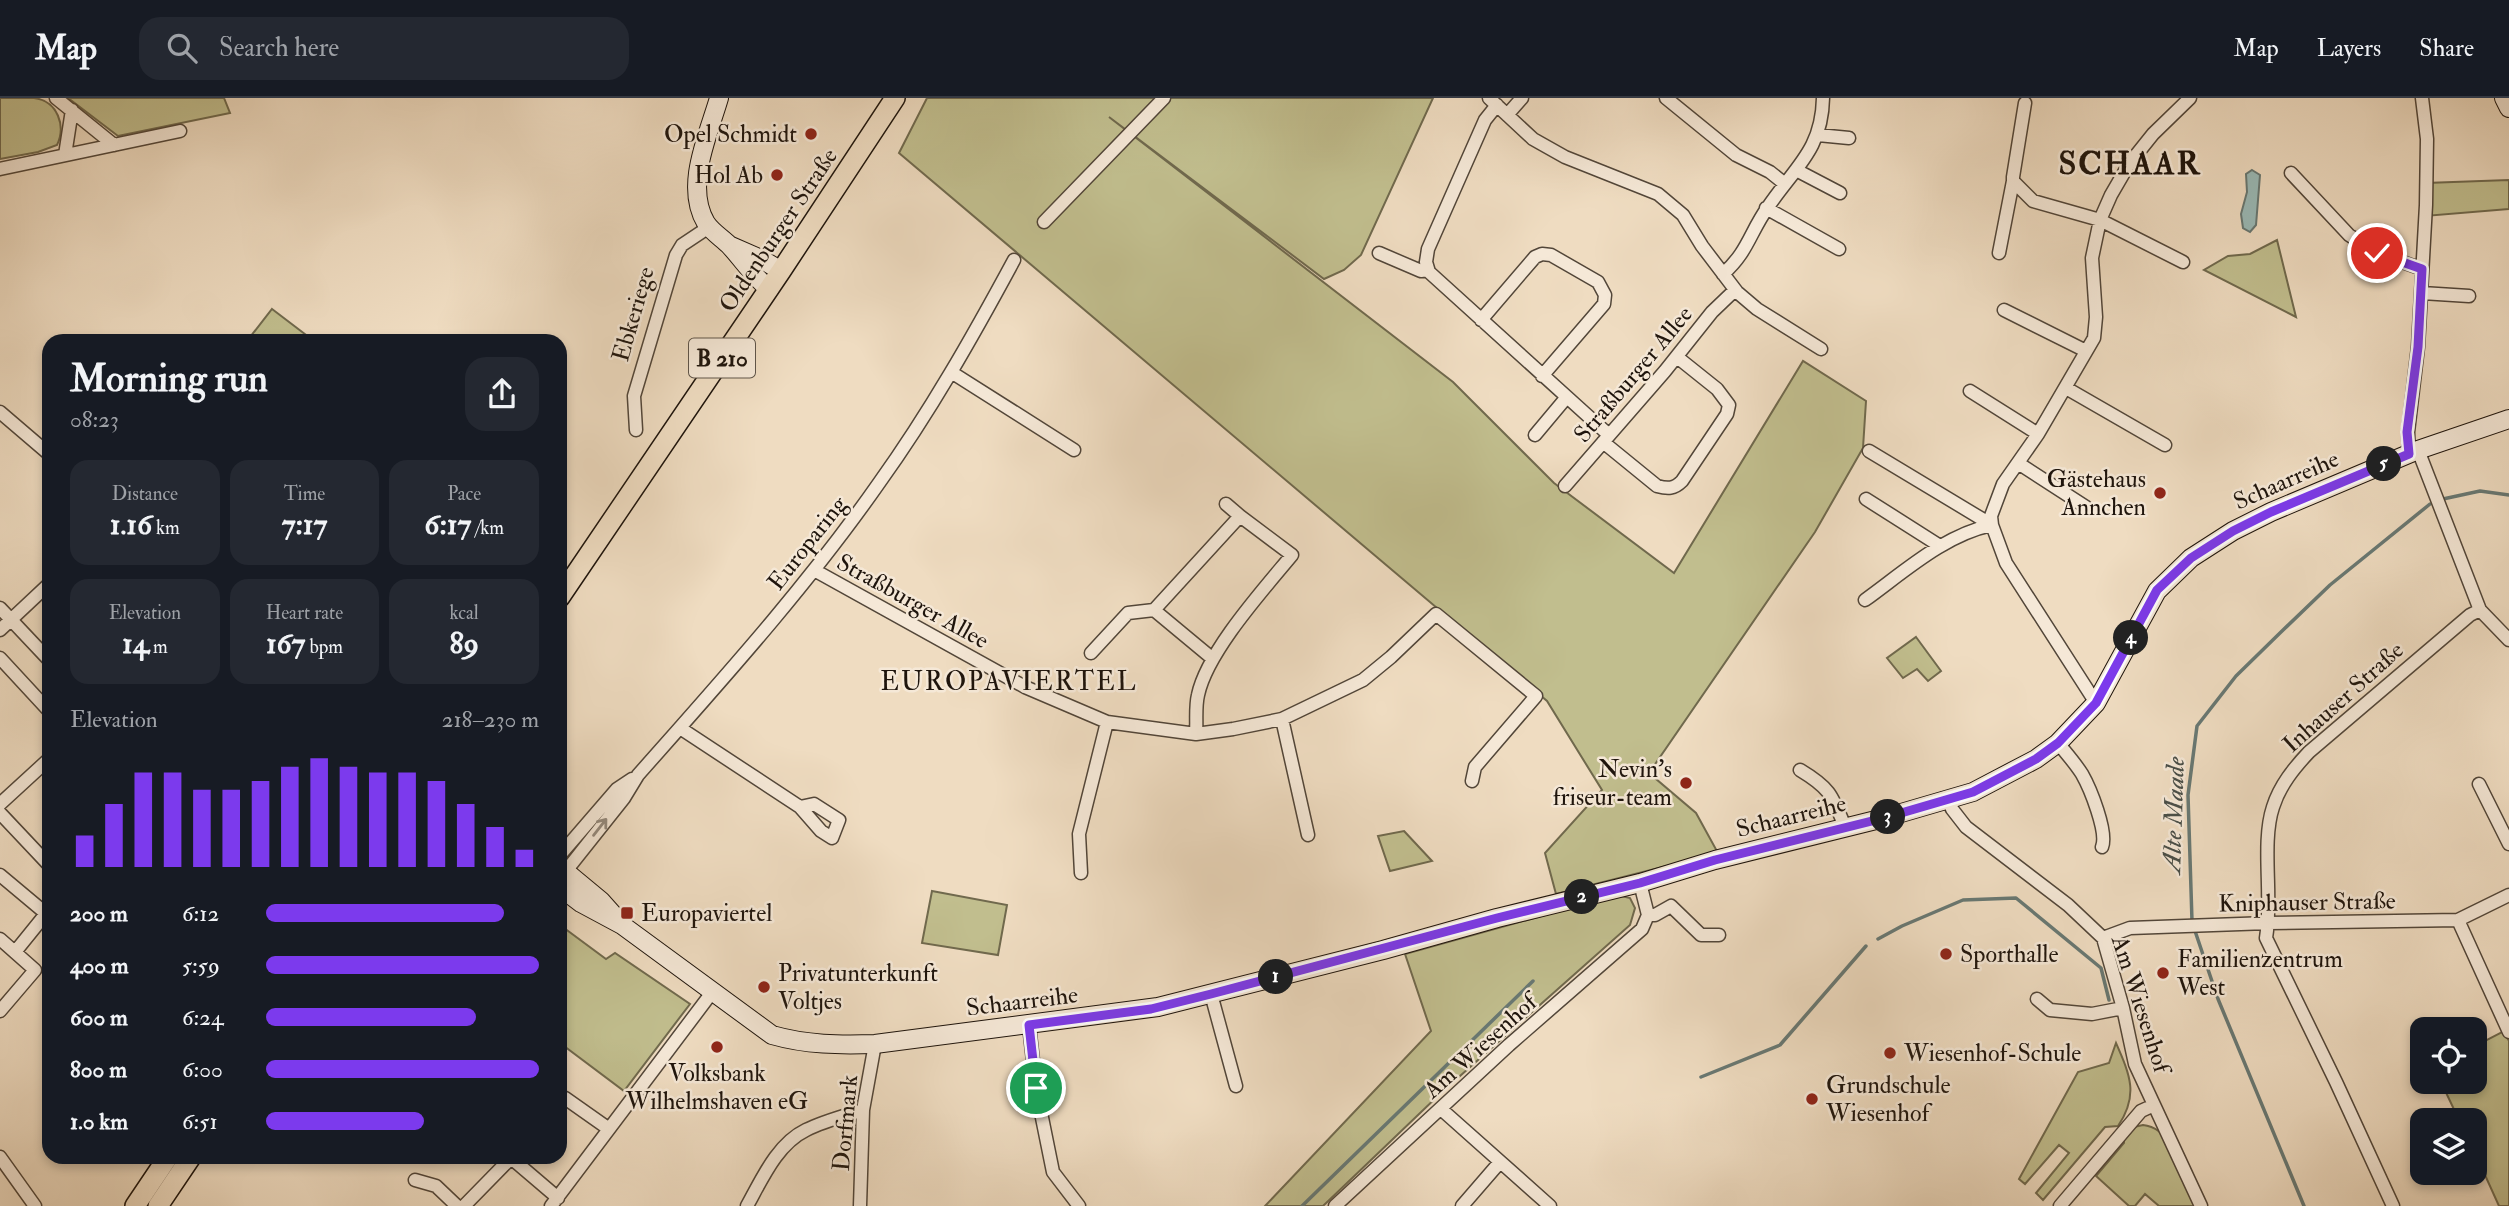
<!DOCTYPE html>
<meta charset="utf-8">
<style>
:root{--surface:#171b24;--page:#242831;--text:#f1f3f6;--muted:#9ea1a6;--line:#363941;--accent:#7c3aed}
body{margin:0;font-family:"IM FELL Double Pica",serif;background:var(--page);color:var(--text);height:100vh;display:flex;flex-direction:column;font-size:26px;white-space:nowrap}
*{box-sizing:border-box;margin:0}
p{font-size:23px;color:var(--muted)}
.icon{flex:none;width:38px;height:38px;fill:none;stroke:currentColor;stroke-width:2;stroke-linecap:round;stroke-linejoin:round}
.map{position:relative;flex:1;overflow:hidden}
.drawer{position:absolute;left:42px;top:236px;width:525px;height:830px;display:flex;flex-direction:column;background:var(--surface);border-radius:21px;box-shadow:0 4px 10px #0003}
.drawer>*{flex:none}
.controls{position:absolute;left:2410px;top:919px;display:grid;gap:14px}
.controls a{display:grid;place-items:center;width:77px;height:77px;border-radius:14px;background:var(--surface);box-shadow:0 4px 10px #0003;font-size:35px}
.pin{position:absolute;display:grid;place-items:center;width:60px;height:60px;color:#fff;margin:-30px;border:4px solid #fff;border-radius:50%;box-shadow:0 2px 7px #0007}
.km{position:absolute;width:35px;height:35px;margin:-18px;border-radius:50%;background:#222;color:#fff;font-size:19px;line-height:35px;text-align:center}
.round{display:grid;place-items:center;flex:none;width:74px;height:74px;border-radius:21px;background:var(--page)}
.headline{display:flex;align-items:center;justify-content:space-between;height:119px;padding:0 28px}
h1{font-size:38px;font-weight:800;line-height:52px}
.stats{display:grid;grid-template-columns:repeat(3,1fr);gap:10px;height:119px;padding:7px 28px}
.stats div{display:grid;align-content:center;border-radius:18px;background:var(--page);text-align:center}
.stats b{font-size:30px;font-weight:800}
.stats small{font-size:19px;font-weight:400}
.stats p{font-size:19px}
.chart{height:196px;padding:14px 28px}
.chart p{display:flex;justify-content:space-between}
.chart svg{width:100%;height:126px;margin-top:7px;stroke:var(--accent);stroke-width:6}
ul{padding:0 28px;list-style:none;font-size:23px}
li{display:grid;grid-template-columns:112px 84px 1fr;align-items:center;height:52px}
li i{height:18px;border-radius:9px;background:var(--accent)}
header{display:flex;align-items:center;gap:42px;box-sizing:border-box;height:98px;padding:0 35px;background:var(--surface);border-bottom:2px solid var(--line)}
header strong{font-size:33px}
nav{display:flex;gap:38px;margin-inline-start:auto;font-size:24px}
.search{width:490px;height:63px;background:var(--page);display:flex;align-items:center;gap:18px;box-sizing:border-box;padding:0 24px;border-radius:21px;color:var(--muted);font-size:26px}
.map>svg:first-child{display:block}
</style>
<header>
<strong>Map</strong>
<div class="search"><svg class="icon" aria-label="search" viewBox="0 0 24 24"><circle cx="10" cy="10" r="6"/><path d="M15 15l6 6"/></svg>Search here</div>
<nav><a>Map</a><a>Layers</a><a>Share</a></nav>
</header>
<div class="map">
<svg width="2509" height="1108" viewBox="0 0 2509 1108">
<rect width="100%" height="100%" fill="#efdcc1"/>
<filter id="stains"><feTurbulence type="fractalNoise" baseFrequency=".00286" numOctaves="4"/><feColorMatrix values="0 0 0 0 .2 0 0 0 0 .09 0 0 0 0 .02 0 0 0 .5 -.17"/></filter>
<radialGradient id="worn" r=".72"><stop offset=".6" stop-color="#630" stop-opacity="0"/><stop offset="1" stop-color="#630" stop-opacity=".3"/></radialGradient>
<!-- green -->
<path fill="#c1be8e" stroke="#70694d" stroke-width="2" d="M0 0C11 0 23 0 34 0 58 3 66 28 57 47L38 54 0 61Z
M68 0H224L230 15 118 38Z
M927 0H1433L1361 157 1344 172 1324 181 1109 19 1453 284 1554 385 1674 475 1803 263 1866 303 1863 350 1815 434 1649 675 1696 715 1718 755 1556 796 1545 755 1602 692 1547 603 899 55Z
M2509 82V111L2425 118 2426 85Z
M2277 142 2296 219 2204 172 2228 158 2250 156Z
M272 211 314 243H247Z
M1916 539 1941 573 1928 583 1917 571 1903 580 1887 560Z
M1404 733 1432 763 1390 773 1378 738Z
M932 793 1007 807 998 857 922 845Z
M1617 797 1630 800 1635 810 1630 827 1442 994 1323 1108H1265L1431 933 1405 856Z
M560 827 606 861 615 855 690 906 624 993 560 945Z
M2504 933 2509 943V1108H2499L2475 1055 2474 1022H2459L2441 984H2474L2475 948Z
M2116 945C2130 977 2139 997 2118 1028L2105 1029 2043 1102 2036 1095 2069 1055 2059 1047 2025 1086 2019 1081 2078 974 2109 965Z
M2143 1027C2175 1030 2189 1083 2201 1108H2159L2145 1096 2135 1108H2129L2096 1078 2124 1045V1038L2134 1029Z"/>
<!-- water -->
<path fill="#9abab7" stroke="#687873" stroke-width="2" d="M2252 72 2260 77 2256 127 2250 134 2243 130 2241 116 2247 94 2246 76Z"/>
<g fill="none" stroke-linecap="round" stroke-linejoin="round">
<!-- stream -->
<path stroke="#687873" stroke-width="3.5" d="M2443 401 2480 393 2509 397
M2192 823 2188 697 2197 628 2236 578 2281 534 2330 487 2430 406
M2194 830 2218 901 2304 1108
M1878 841 1902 828 1963 802 2016 800 2101 870 2109 902
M1701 979 1780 947 1866 848
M1302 1108 1533 883"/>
<defs>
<path id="street" d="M56 0 114 47
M1489 0 1533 41 1565 59 1658 96 1683 117 1702 148 1737 194 1757 211 1821 251
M1666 0 1736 57 1770 74 1785 86
M2025 5 2013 79V83L2033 103 2100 122 2183 164
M1497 7 1485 22 1428 151 1426 164 1429 174 1609 337
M1507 17 1522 0
M1818 37 1849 40
M65 57 72 12
M0 71 180 33
M1798 73 1840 95
M2291 75 2349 137 2377 155 2422 171
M1766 110 1839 151
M1044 124 1164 0
M1379 155 1421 173 1428 172
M1999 155 2013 83
M1723 176C1748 154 1750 134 1768 109 1795 69 1822 52 1823 0
M2422 195 2469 198
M2004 212 2086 253
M1481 222 1535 159 1542 156 1551 157 1598 184 1605 197 1604 206 1542 278
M951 274 1074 352
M2066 290 2165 347
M1970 293 2038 336
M0 314 49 356
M636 332 634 298 676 157 682 147 709 129
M1535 337 1566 300
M1603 344 1657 388C1668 391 1674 391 1682 383L1727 316 1729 307 1717 291 1677 259
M2418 352 2480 512 2509 542
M1869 353 1992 427
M2409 356 2408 334 2418 249 2426 107 2427 41 2422 0
M2018 365 2086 409
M1565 388 1665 273 1712 214 1735 192
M1866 401 1940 448
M1226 406 1240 418
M814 472 1025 589 1107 624 1196 636 1233 631 1282 621 1363 582 1391 559 1436 516 1536 598 1475 669 1472 683
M1865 502C1904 474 1944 437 1992 427
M0 510 49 562
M0 532 49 486
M1091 555 1128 515 1154 512
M0 560 49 613
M2096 605 2006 465 1992 427 1991 418 2003 386 2038 336 2094 240 2096 219 2092 160 2100 122 2111 97 2129 66 2153 36 2190 0
M1282 621 1308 737
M680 630 800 709 821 733 832 740 839 722 814 706 800 709
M1196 636C1197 624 1195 609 1198 597 1207 554 1263 492 1292 457L1240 418 1154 512 1213 561
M2058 645C2066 655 2075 665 2082 676 2090 690 2108 734 2102 749
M1800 672C1830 690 1832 697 1845 729
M2479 686 2509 746
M1949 703 1952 711 1966 729 2068 807 2103 840 2123 910 2135 966 2201 1108
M0 706 49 661
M0 715 49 767
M560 757 617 691 632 681
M1081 775 1079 736 1107 624
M0 777 49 818
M562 778 624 700 638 677C722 582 807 488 879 385 930 314 973 238 1014 162
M1648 817H1655L1671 808 1701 837H1719
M2458 822 2509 934
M2103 840 2130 830 2268 825 2458 822 2509 797
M0 841 35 872 0 913
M15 854 49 812
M1211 896 1236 988
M2037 901 2050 912 2092 916 2123 910
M1029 927 1036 990 1053 1074 1079 1108
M560 1000H565L609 1031
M1441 1011 1550 1108
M0 1059 35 1108
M510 1059 558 1100
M415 1082 436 1088 457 1108
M464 1108 511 1060
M551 1108 713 893
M747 1108C762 1081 777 1046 806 1032 824 1023 844 1018 863 1012
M860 1108 863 1012 875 946
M1335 1108 1509 947 1642 831 1648 817 1640 785
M1462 1108 1500 1064
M2060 1108 2141 1013 2154 1007
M2393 1108 2336 984 2266 840C2273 799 2261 745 2273 709 2280 687 2294 670 2309 654L2470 517 2480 512"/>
<path id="secondary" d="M719 0C708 38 684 88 706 125 712 134 722 140 729 147 743 162 752 177 769 191
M2504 0 2509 10
M731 148 763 162 781 173
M560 769 601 803 617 821
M560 789 581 805 622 827 772 937C807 947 839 947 875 946L1158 909 1383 852 1497 820 1640 785 1715 762 1884 720 1973 694 2036 661 2058 645 2096 605 2157 493 2191 460 2233 433 2271 414 2418 352 2509 321"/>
<path id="primary" d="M560 499 781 173 895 0
M135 1108 168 1059
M158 1108 191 1059"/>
</defs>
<!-- street casing -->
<use href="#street" stroke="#524639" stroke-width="15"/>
<!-- secondary casing -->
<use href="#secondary" stroke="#1e140c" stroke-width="20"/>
<!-- primary casing -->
<use href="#primary" stroke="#1e140c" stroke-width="22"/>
<!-- street -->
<use href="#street" stroke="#f5e8d7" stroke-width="12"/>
<!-- secondary -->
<use href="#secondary" stroke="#f5e8d7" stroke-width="18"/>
<!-- primary -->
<use href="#primary" stroke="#efdcc1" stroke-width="19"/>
</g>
<!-- one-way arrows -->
<defs><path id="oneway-shaft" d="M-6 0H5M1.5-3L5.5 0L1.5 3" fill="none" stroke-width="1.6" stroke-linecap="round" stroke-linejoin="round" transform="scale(1.75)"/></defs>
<use stroke="#94897c" href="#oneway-shaft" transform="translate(600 729) rotate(-52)"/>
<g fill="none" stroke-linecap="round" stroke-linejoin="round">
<defs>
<path id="route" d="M1036 990 1029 927 1151 911 1211 896 1497 820 1640 785 1715 762 1884 720 1973 694 2036 661 2058 645 2096 605 2157 492 2191 460 2233 433 2271 414 2409 356 2407 334 2418 249 2422 171 2377 155"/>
</defs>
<!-- route casing -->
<use href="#route" stroke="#fff" stroke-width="14"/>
<!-- route -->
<use href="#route" stroke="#7c3aed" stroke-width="9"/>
</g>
<!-- markers -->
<g fill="#8f2418" stroke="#f5e8d7" stroke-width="2.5">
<circle cx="811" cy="36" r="7"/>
<circle cx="777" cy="77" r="7"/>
<circle cx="2160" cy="395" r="7"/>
<circle cx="1686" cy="685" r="7"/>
<rect x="620" y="808" width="14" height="14" rx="3.5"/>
<circle cx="1946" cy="856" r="7"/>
<circle cx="2163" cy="875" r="7"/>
<circle cx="764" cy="889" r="7"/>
<circle cx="717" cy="949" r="7"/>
<circle cx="1890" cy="955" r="7"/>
<circle cx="1812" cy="1001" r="7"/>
</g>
<g text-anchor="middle" stroke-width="5" stroke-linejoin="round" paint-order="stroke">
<!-- shield labels -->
<rect fill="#f5e8d7" stroke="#5e5449" stroke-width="2" x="689" y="240.5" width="66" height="39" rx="5"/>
<g font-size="23" font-weight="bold" fill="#1e140c">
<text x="722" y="268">B 210</text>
</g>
<!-- poi labels -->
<g font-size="24" fill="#1e140c" stroke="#f5e8d7" text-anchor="start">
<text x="797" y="44" text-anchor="end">Opel Schmidt</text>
<text x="763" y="85" text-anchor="end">Hol Ab</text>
<text x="2146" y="389" text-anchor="end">Gästehaus<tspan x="2146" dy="28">Annchen</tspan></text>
<text x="1672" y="679" text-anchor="end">Nevin's<tspan x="1672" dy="28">friseur-team</tspan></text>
<text x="641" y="823">Europaviertel</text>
<text x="1960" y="864">Sporthalle</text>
<text x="2177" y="869">Familienzentrum<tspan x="2177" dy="28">West</tspan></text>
<text x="778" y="883">Privatunterkunft<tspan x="778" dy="28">Voltjes</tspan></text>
<text x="1904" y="963">Wiesenhof-Schule</text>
<text x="717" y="983" text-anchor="middle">Volksbank<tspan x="717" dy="28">Wilhelmshaven eG</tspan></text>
<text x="1826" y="995">Grundschule<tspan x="1826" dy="28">Wiesenhof</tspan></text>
</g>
<!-- street labels -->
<g font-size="24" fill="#1e140c" stroke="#f5e8d7">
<text transform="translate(778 132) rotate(-56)" y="8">Oldenburger Straße</text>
<text transform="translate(633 216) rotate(-74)" y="8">Ebkeriege</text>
<text transform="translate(1633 276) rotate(-50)" y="8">Straßburger Allee</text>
<text transform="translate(2286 382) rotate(-24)" y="8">Schaarreihe</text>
<text transform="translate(807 445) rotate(-52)" y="8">Europaring</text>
<text transform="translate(913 503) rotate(29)" y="8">Straßburger Allee</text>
<text transform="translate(2343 599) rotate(-42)" y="8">Inhauser Straße</text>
<text transform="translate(1791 718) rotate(-14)" y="8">Schaarreihe</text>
<text transform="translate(2307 804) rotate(-1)" y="8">Kniphauser Straße</text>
<text transform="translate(1022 903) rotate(-7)" y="8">Schaarreihe</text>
<text transform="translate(2141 906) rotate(72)" y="8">Am Wiesenhof</text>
<text transform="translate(1480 948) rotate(-42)" y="8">Am Wiesenhof</text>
<text transform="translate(845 1025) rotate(-85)" y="8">Dorfmark</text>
</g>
<!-- neighbourhood labels -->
<g font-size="26" letter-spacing="2" fill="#1e140c" stroke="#f5e8d7">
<text x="1009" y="592">EUROPAVIERTEL</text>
</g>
<!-- water labels -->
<g font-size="26" font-style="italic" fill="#494e48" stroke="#f5e8d7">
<text transform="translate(2173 717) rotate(-88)" y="9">Alte Maade</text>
</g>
<!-- district labels -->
<g font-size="32" font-weight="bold" letter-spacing="2" fill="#1e140c" stroke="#f5e8d7">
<text x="2130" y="76">SCHAAR</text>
</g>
</g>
<rect width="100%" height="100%" filter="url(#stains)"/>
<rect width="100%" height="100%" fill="url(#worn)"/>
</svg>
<div class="controls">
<a><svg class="icon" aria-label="locate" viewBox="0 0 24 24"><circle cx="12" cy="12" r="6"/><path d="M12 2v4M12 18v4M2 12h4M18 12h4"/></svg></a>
<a><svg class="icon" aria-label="layers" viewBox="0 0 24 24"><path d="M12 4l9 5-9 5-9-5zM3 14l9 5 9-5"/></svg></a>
</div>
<div class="pin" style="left:1036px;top:990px;background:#1e9e55"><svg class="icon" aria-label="arrive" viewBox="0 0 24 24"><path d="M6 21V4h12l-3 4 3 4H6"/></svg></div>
<div class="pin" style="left:2377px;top:155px;background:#d93025"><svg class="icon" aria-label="check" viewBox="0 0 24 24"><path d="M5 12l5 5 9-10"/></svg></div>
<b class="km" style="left:1276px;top:879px">1</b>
<b class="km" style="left:1582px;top:799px">2</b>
<b class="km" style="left:1888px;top:719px">3</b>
<b class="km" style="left:2131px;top:540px">4</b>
<b class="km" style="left:2384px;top:366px">5</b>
<section class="drawer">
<div class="headline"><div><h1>Morning run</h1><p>08:23</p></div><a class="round"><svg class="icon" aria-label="share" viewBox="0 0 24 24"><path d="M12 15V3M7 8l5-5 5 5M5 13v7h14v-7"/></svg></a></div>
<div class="stats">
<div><p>Distance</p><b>1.16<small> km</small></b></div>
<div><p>Time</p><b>7:17</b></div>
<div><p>Pace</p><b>6:17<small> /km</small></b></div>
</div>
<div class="stats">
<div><p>Elevation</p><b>14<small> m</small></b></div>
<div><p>Heart rate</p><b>167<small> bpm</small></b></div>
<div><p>kcal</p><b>89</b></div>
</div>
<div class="chart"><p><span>Elevation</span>218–230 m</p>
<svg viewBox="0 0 160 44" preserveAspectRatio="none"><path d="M5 44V33M15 44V22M25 44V11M35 44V11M45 44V17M55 44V17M65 44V14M75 44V9M85 44V6M95 44V9M105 44V11M115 44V11M125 44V14M135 44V22M145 44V30M155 44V38"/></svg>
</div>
<ul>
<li><b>200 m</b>6:12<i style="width:87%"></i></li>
<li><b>400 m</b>5:59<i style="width:100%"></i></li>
<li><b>600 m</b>6:24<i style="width:77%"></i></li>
<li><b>800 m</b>6:00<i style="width:100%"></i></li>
<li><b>1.0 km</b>6:51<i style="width:58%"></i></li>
</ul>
</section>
</div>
